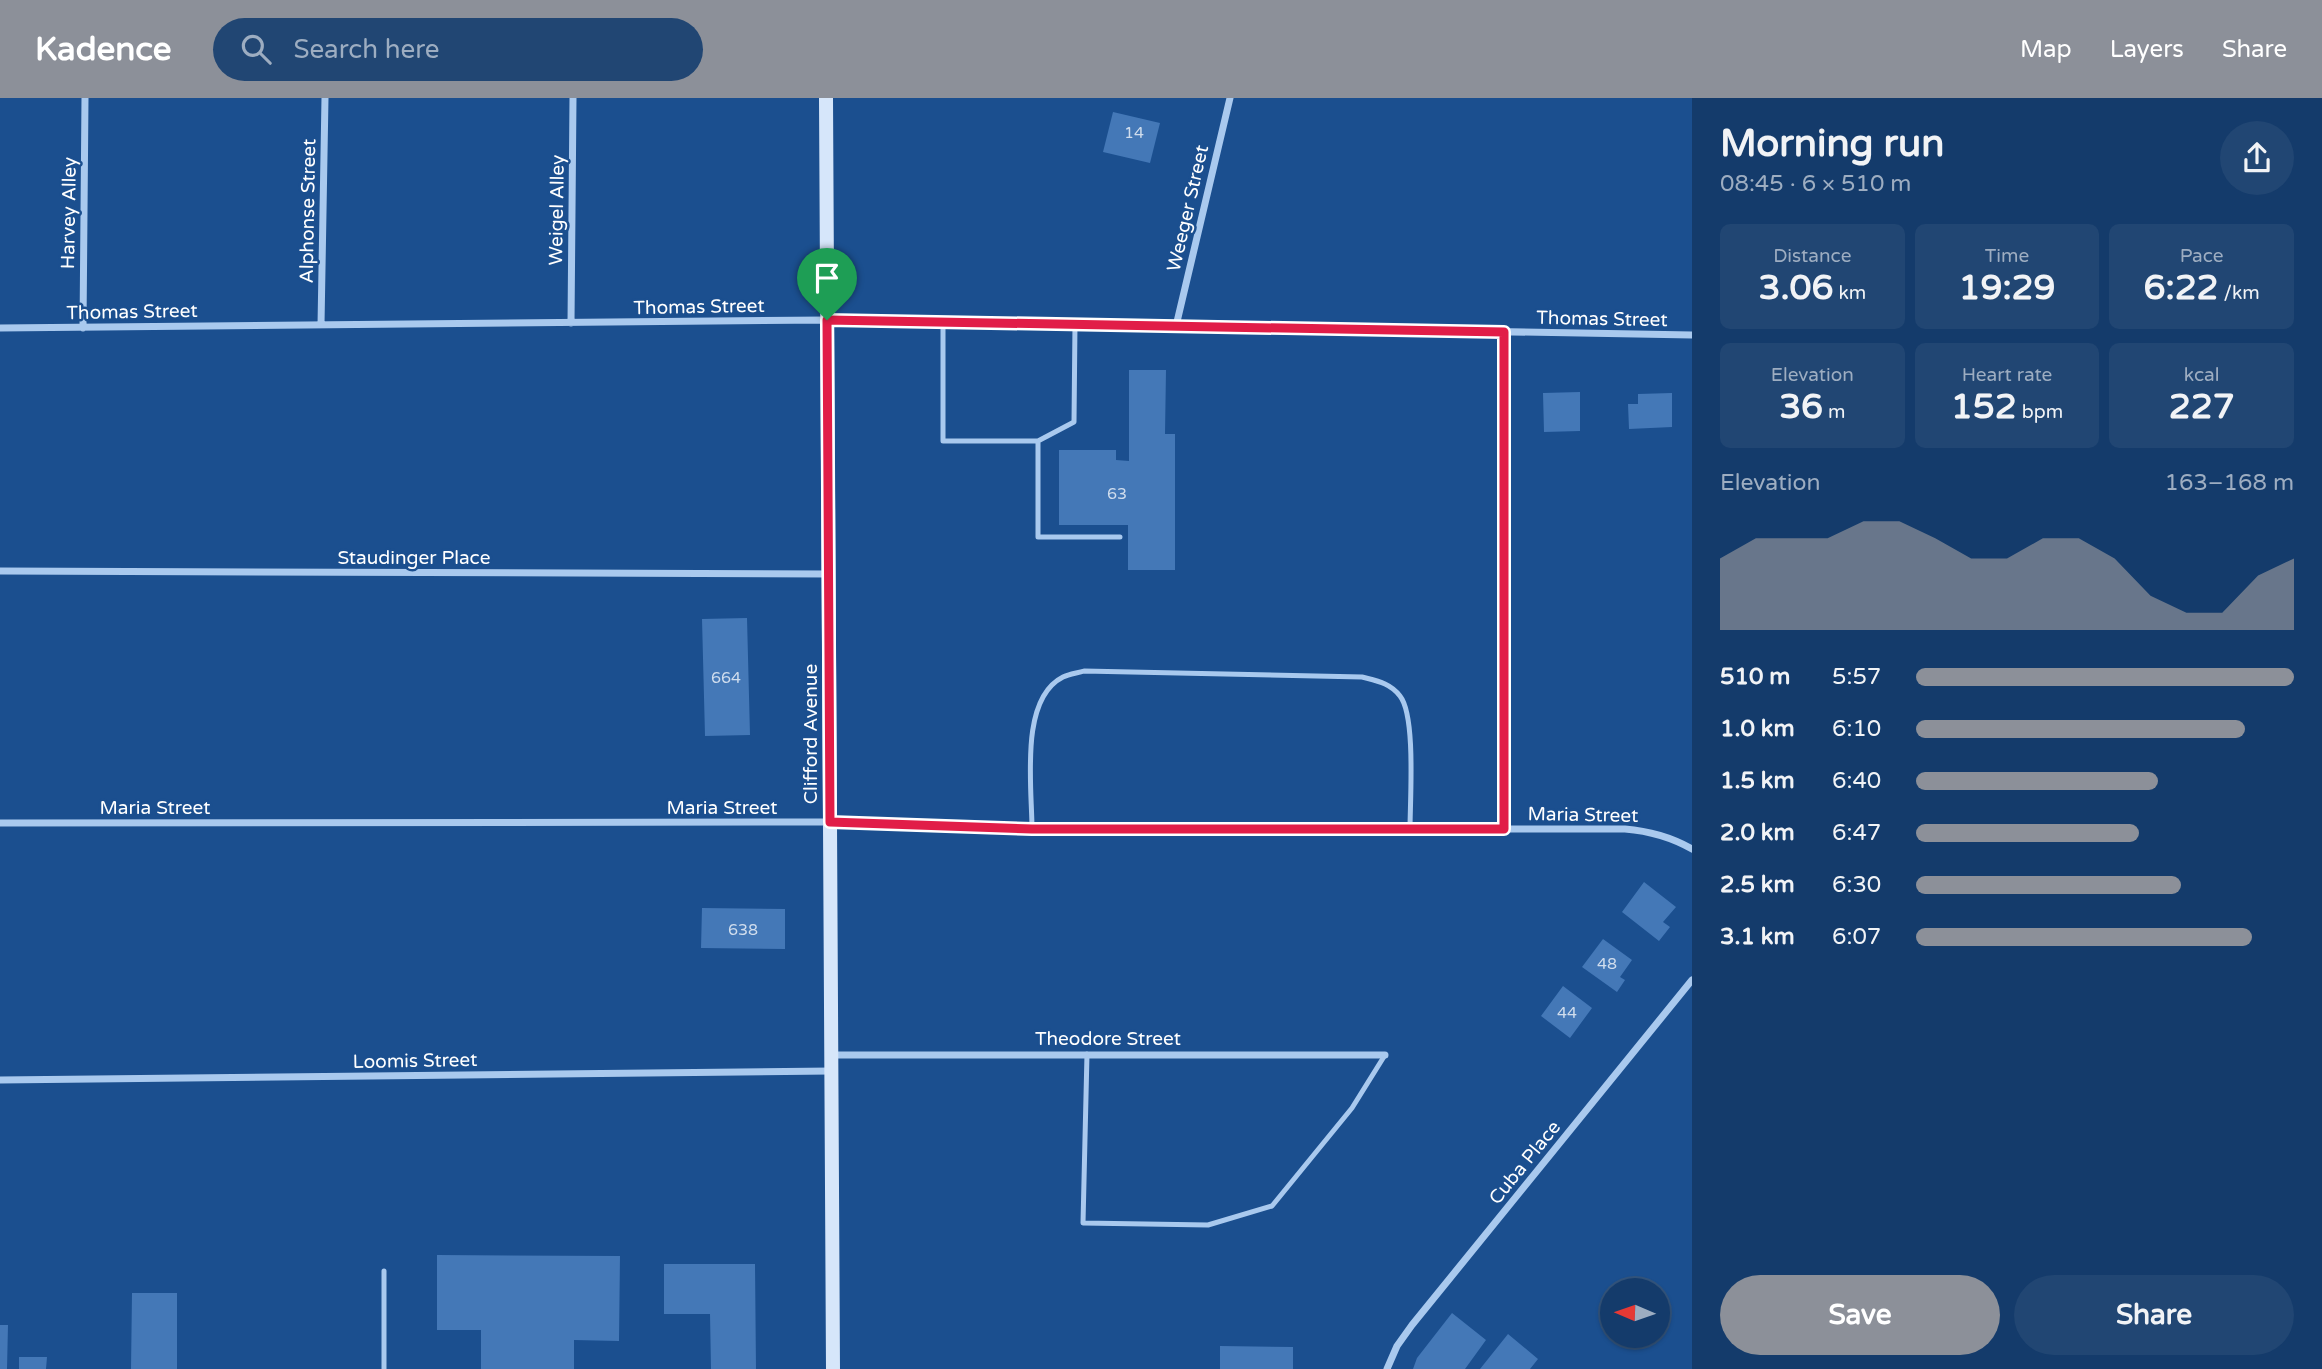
<!DOCTYPE html>
<meta charset="utf-8">
<style>
:root{--surface:#143b6b;--page:#214673;--text:#f1f3f6;--muted:#9dadc1;--line:#33557e;--accent:#8c9099}
body{margin:0;font-family:"Varela Round",sans-serif;background:var(--page);color:var(--text);height:100vh;display:flex;flex-direction:column;font-size:26px;white-space:nowrap}
*{box-sizing:border-box;margin:0}
p{font-size:23px;color:var(--muted)}
.icon{flex:none;width:38px;height:38px;fill:none;stroke:currentColor;stroke-width:2;stroke-linecap:round;stroke-linejoin:round}
.map{position:relative;flex:1;overflow:hidden}
.sheet{display:flex;flex-direction:column;background:var(--surface);width:630px}
.sheet>*{flex:none}
.needle{width:46px;rotate:272deg}
.fabs{position:absolute;left:1600px;top:1180px;display:grid;gap:14px}
.fabs a{display:grid;place-items:center;width:70px;height:70px;border-radius:50%;background:var(--surface);box-shadow:0 2px 5px #0004,0 0 0 2px var(--line);font-size:35px}
.pin{position:absolute;display:grid;place-items:center;width:60px;height:60px;color:#fff;margin:-72px -30px;border-radius:50% 50% 50% 0;rotate:-45deg;box-shadow:0 0 7px #0007}
.pin .icon{rotate:45deg}
.round{display:grid;place-items:center;flex:none;width:74px;height:74px;border-radius:37px;background:var(--page)}
.head{display:flex;align-items:center;justify-content:space-between;height:119px;padding:0 28px}
h1{font-size:38px;font-weight:700;line-height:52px}
.metrics{display:grid;grid-template-columns:repeat(3,1fr);gap:10px;height:119px;padding:7px 28px}
.metrics div{display:grid;align-content:center;border-radius:10px;background:var(--page);text-align:center}
.metrics b{font-size:35px;font-weight:700}
.metrics small{font-size:19px;font-weight:400}
.metrics p{font-size:19px}
.chart{height:196px;padding:14px 28px}
.chart p{display:flex;justify-content:space-between}
.chart svg{width:100%;height:126px;margin-top:7px;fill:var(--accent);opacity:.7}
.primary-button{display:flex;gap:14px;margin-top:auto;padding:14px 28px}
.primary-button a{flex:1;height:80px;border-radius:42px;background:var(--accent);color:#fff;font-size:28px;font-weight:700;line-height:80px;text-align:center}
.primary-button a+a{background:var(--page);color:var(--text)}
ul{padding:0 28px;list-style:none;font-size:23px}
li{display:grid;grid-template-columns:112px 84px 1fr;align-items:center;height:52px}
li i{height:18px;border-radius:9px;background:var(--accent)}
header{display:flex;align-items:center;gap:42px;box-sizing:border-box;height:98px;padding:0 35px;background:var(--accent);color:#fff}
header strong{font-size:33px}
nav{display:flex;gap:38px;margin-inline-start:auto;font-size:24px}
.search{width:490px;height:63px;background:var(--page);display:flex;align-items:center;gap:18px;box-sizing:border-box;padding:0 24px;border-radius:38px;color:var(--muted);font-size:26px}
main{display:flex;flex:1;min-height:0}
.map>svg:first-child{display:block}
</style>
<header>
<strong>Kadence</strong>
<div class="search"><svg class="icon" aria-label="search" viewBox="0 0 24 24"><circle cx="10" cy="10" r="6"/><path d="M15 15l6 6"/></svg>Search here</div>
<nav><a>Map</a><a>Layers</a><a>Share</a></nav>
</header>
<main>
<div class="map">
<svg width="1692" height="1271" viewBox="0 0 1692 1271">
<rect width="100%" height="100%" fill="#1b4f8f"/>
<!-- building -->
<path fill="#4478b7" d="M1113 14 1160 25 1150 65 1103 54Z
M1129 272H1166L1165 336H1175V472H1128V427H1059V352H1116V362L1129 363Z
M1580 294V333L1544 334 1543 295Z
M1672 295V329L1629 331 1628 306H1638V296Z
M747 520 750 637 705 638 702 521Z
M1644 784 1676 809 1663 824 1670 829 1659 843 1622 814Z
M702 810 785 811V851L701 850Z
M1603 841 1632 862 1620 879 1625 882 1617 894 1582 869Z
M1563 888 1592 910 1570 940 1541 918Z
M437 1157 620 1158 619 1243 574 1242V1271H481V1232H437Z
M664 1166H755L756 1271H711L710 1216H664Z
M132 1195H177V1271H131Z
M1452 1215 1486 1242 1465 1271H1413L1417 1260Z
M0 1227H8L7 1271H0Z
M1508 1236 1538 1261 1530 1271H1480Z
M1220 1248 1293 1249V1271H1220Z
M19 1259H47L46 1271H19Z"/>
<g fill="none" stroke-linecap="round" stroke-linejoin="round">
<!-- lane -->
<path stroke="#a9c9ee" stroke-width="5" d="M943 224V343H1038V439H1120
M1038 343 1074 324 1075 226
M1032 731C1032 689 1019 601 1063 579 1069 576 1078 575 1084 573L1362 579C1377 583 1390 585 1400 598 1416 618 1410 702 1410 731
M1087 956 1083 1125 1208 1127 1272 1108 1352 1010 1385 957
M384 1173V1271"/>
<!-- street -->
<path stroke="#a9c9ee" stroke-width="7" d="M571 225 573 0
M321 227 325 0
M1176 228 1230 0
M0 230 826 222 1692 237
M83 230 85 0
M1504 234 1505 731
M0 473 828 476
M0 725 830 724 1032 731H1625C1649 733 1671 739 1692 751
M832 957H1385
M0 982 831 973
M1387 1271 1397 1248 1412 1227 1692 882"/>
<!-- secondary -->
<path stroke="#d6e6fa" stroke-width="14" d="M826 0 833 1271"/>
</g>
<g fill="none" stroke-linecap="round" stroke-linejoin="round">
<defs>
<path id="route" d="M827 222 1504 234V731H1032L830 724Z"/>
</defs>
<!-- route casing -->
<use href="#route" stroke="#fff" stroke-width="14"/>
<!-- route -->
<use href="#route" stroke="#e11d48" stroke-width="9"/>
</g>
<g text-anchor="middle" stroke-width="5" stroke-linejoin="round" paint-order="stroke">
<!-- number labels -->
<g font-size="16" fill="#d0dded">
<text x="1134" y="40">14</text>
<text x="1117" y="401">63</text>
<text x="726" y="585">664</text>
<text x="743" y="837">638</text>
<text x="1607" y="871">48</text>
<text x="1567" y="920">44</text>
</g>
<!-- street labels -->
<g font-size="19" fill="#fff" stroke="#1b4f8f">
<text transform="translate(1187 110) rotate(-77)" y="7">Weeger Street</text>
<text transform="translate(556 112) rotate(-89)" y="7">Weigel Alley</text>
<text transform="translate(307 113) rotate(-89)" y="7">Alphonse Street</text>
<text transform="translate(68 115) rotate(-89)" y="7">Harvey Alley</text>
<text transform="translate(699 208) rotate(-1)" y="7">Thomas Street</text>
<text transform="translate(132 213) rotate(-1)" y="7">Thomas Street</text>
<text transform="translate(1602 220) rotate(1)" y="7">Thomas Street</text>
<text x="414" y="466">Staudinger Place</text>
<text transform="translate(810 636) rotate(-90)" y="7">Clifford Avenue</text>
<text x="155" y="716">Maria Street</text>
<text x="722" y="716">Maria Street</text>
<text transform="translate(1583 716) rotate(1)" y="7">Maria Street</text>
<text x="1108" y="947">Theodore Street</text>
<text transform="translate(415 962) rotate(-1)" y="7">Loomis Street</text>
<text transform="translate(1524 1064) rotate(-51)" y="7">Cuba Place</text>
</g>
</g>
</svg>
<div class="fabs">
<a><svg class="needle" viewBox="-14 -14 28 28"><path d="M0-13l5 13h-10z" fill="#e53935"/><path d="M0 13l5-13h-10z" fill="#9dadc1"/></svg></a>
</div>
<div class="pin" style="left:827px;top:222px;background:#1e9e55"><svg class="icon" aria-label="arrive" viewBox="0 0 24 24"><path d="M6 21V4h12l-3 4 3 4H6"/></svg></div>
</div>
<section class="sheet">
<div class="head"><div><h1>Morning run</h1><p>08:45 · 6 × 510 m</p></div><a class="round"><svg class="icon" aria-label="share" viewBox="0 0 24 24"><path d="M12 15V3M7 8l5-5 5 5M5 13v7h14v-7"/></svg></a></div>
<div class="metrics">
<div><p>Distance</p><b>3.06<small> km</small></b></div>
<div><p>Time</p><b>19:29</b></div>
<div><p>Pace</p><b>6:22<small> /km</small></b></div>
</div>
<div class="metrics">
<div><p>Elevation</p><b>36<small> m</small></b></div>
<div><p>Heart rate</p><b>152<small> bpm</small></b></div>
<div><p>kcal</p><b>227</b></div>
</div>
<div class="chart"><p><span>Elevation</span>163–168 m</p>
<svg viewBox="0 0 160 44" preserveAspectRatio="none"><path d="M0 44V19L10 12L20 12L30 12L40 6L50 6L60 12L70 19L80 19L90 12L100 12L110 19L120 32L130 38L140 38L150 25L160 19V44z"/></svg>
</div>
<ul>
<li><b>510 m</b>5:57<i style="width:100%"></i></li>
<li><b>1.0 km</b>6:10<i style="width:87%"></i></li>
<li><b>1.5 km</b>6:40<i style="width:64%"></i></li>
<li><b>2.0 km</b>6:47<i style="width:59%"></i></li>
<li><b>2.5 km</b>6:30<i style="width:70%"></i></li>
<li><b>3.1 km</b>6:07<i style="width:89%"></i></li>
</ul>
<div class="primary-button"><a>Save</a><a>Share</a></div>
</section>
</main>
